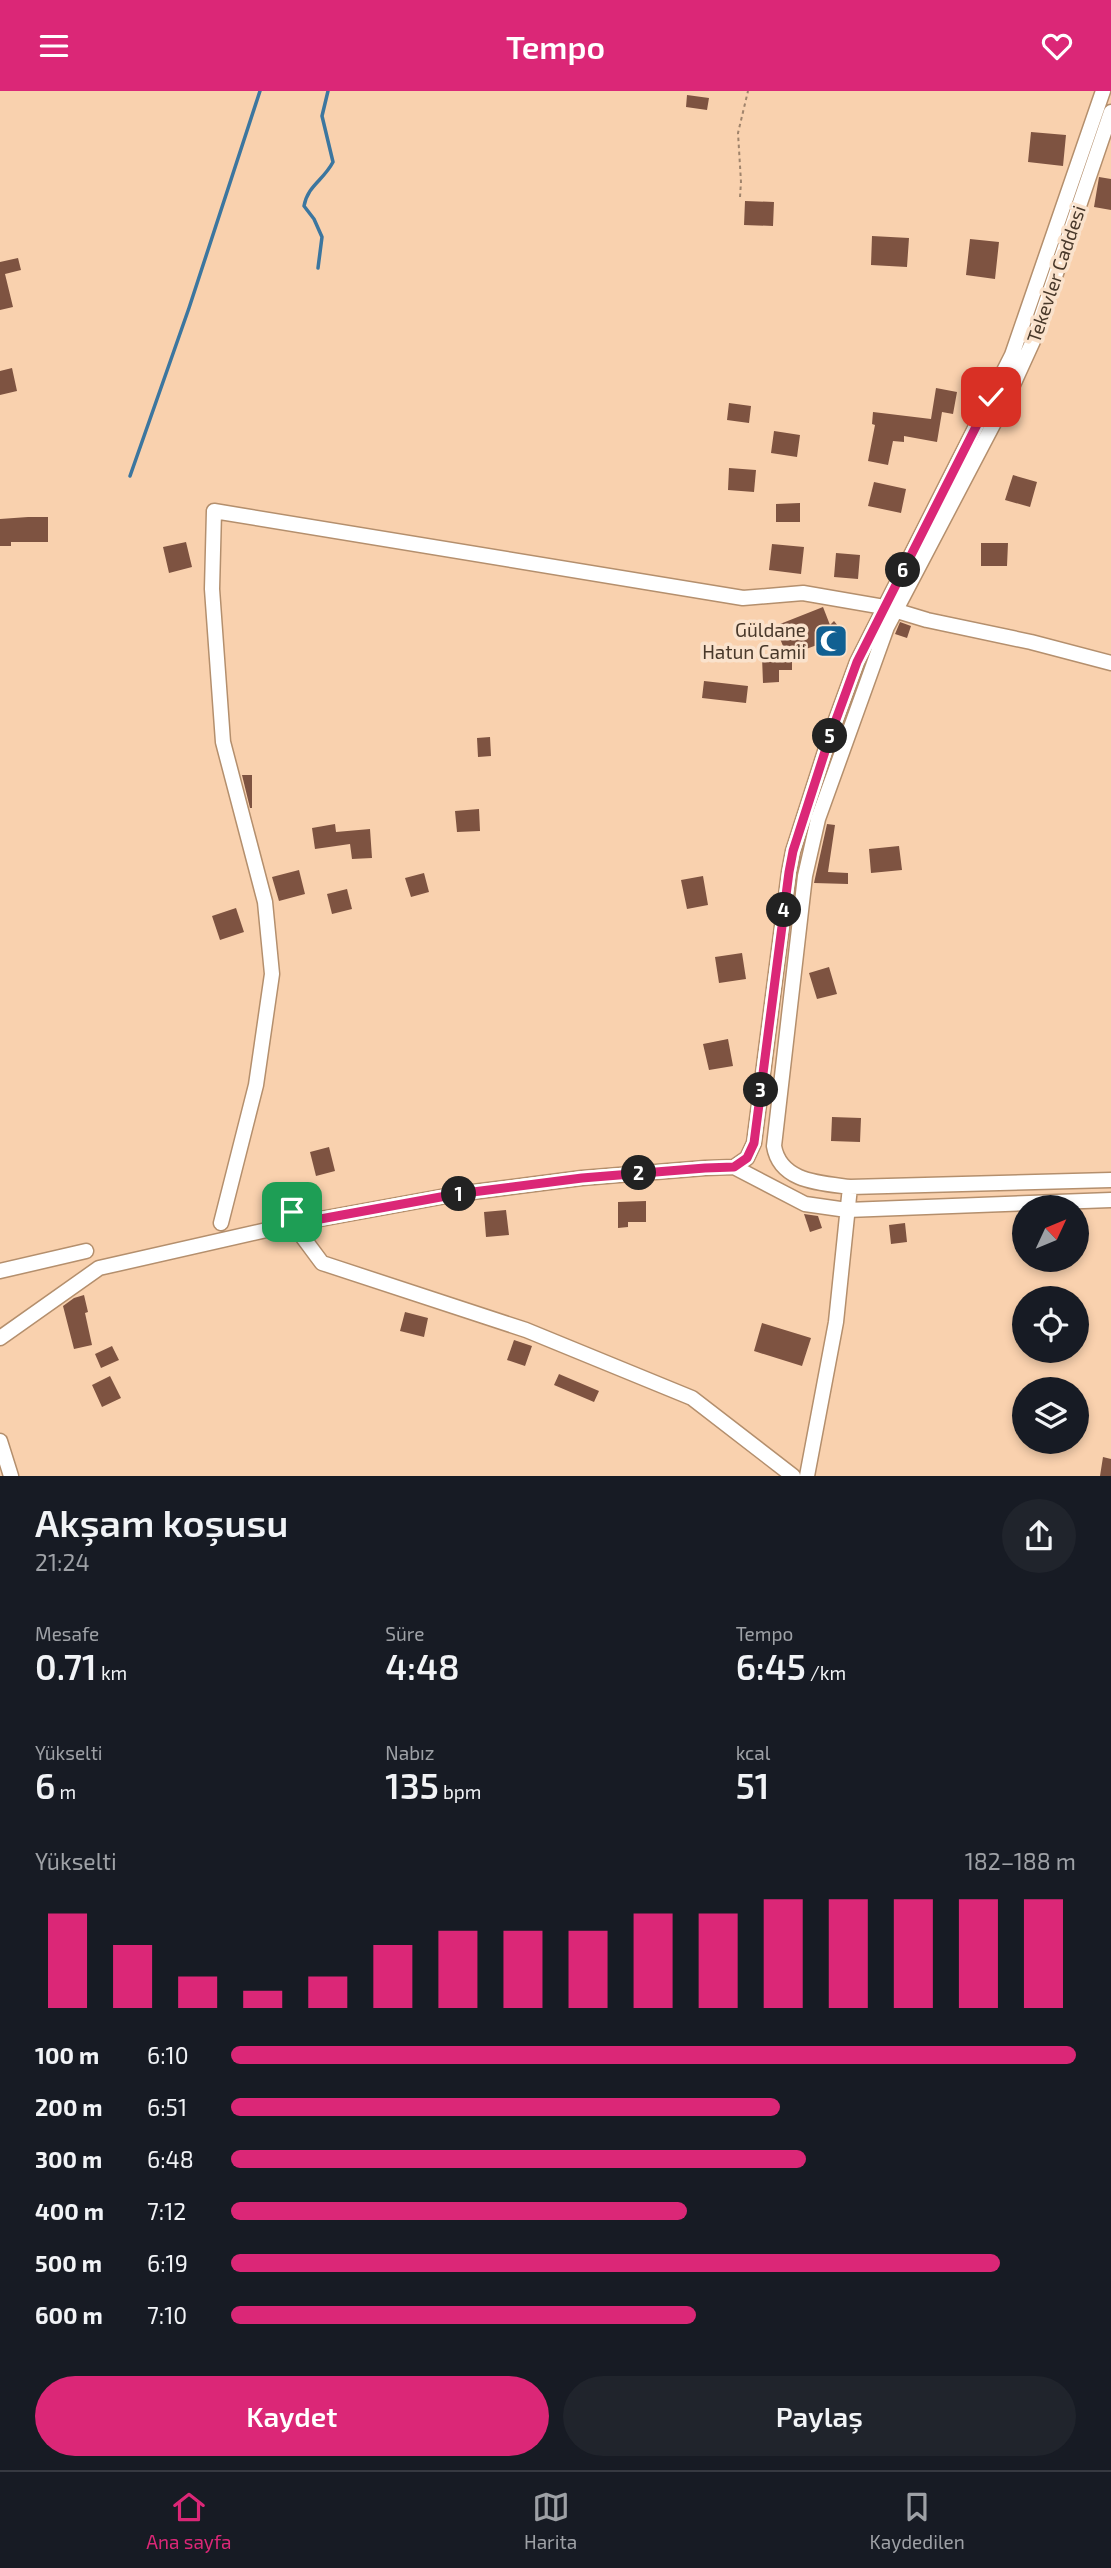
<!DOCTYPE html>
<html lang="tr">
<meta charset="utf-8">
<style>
:root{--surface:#171b24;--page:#20242c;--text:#f1f3f6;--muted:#9ea1a6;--line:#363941;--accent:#db2777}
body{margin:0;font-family:"Exo 2",sans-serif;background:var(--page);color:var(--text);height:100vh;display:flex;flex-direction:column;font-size:26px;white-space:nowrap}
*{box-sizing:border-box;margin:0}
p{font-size:23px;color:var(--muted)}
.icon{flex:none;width:38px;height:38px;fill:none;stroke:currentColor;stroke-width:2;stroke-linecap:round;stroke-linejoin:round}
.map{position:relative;height:1385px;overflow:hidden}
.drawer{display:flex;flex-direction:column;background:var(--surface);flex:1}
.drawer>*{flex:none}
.needle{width:46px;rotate:46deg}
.tools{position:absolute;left:1012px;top:1104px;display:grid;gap:14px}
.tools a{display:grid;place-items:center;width:77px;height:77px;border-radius:50%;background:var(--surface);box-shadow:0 4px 10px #0003;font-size:35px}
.pin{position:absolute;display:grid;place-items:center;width:60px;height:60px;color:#fff;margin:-30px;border-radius:14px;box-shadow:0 4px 10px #0006}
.km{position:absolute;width:35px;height:35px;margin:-18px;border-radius:50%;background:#222;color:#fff;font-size:19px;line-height:35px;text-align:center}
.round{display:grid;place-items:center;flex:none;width:74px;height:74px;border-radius:37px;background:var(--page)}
.summary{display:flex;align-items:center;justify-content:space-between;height:119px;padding:0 35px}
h1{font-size:38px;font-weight:600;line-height:52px}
.stats{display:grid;grid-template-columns:repeat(3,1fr);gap:10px;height:119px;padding:7px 35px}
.stats div{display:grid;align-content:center}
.stats b{font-size:35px;font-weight:600}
.stats small{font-size:19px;font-weight:400}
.stats p{font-size:19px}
.chart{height:196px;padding:14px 35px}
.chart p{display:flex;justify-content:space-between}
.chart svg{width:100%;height:126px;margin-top:7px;stroke:var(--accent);stroke-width:6}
.button{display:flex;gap:14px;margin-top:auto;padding:14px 35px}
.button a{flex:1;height:80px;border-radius:42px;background:var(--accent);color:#fff;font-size:28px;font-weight:600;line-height:80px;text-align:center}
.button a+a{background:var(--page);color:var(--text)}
ul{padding:0 35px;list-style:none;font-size:23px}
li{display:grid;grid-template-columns:112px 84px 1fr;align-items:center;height:52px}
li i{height:18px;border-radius:9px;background:var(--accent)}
header{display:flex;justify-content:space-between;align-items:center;height:91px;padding:0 35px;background:var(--accent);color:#fff;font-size:32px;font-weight:600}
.dock{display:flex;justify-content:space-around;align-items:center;height:98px;border-top:2px solid var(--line);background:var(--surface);font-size:19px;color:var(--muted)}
.dock a{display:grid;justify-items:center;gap:4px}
.dock .selected{color:var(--accent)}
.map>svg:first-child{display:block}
</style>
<header><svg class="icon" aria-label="menu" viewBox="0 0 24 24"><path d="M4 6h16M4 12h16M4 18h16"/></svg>Tempo<svg class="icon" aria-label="heart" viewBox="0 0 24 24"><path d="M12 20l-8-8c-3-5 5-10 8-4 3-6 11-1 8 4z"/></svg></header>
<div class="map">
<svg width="1111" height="1385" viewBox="0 0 1111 1385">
<rect width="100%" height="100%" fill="#f9d1ae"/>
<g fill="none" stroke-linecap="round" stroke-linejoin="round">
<!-- stream -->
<path stroke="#3c769f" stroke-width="3.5" d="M318 177 322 146 314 128 304 115C308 94 323 90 333 71L322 25 328 0
M130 385 189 217 260 0"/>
</g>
<!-- building -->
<path fill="#7e5341" d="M687 4 709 7 707 19 686 16Z
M1031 41 1066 44 1063 75 1028 71Z
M1099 86 1111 88V119L1094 116Z
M745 110 774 111 773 135 744 134Z
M872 145 909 147 907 176 871 174Z
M970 148 999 151 995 188 966 184Z
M18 167 21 179 5 183 13 216 0 219V171Z
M12 277 17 300 0 304V280Z
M936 297 957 301 953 323 942 321 937 351 904 345V351L893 350 888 374 868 370 875 334 872 333 873 321 931 328Z
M729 312 751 315 749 332 727 329Z
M774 340 800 344 797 366 771 362Z
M729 377 756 379 754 401 728 399Z
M1013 384 1037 391 1030 416 1005 409Z
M874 391 906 398 901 422 868 415Z
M800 412V431H776V413Z
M28 426H48V451H11V455H0V428Z
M186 451 192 476 169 482 163 456Z
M981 452H1008L1007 475H981Z
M772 453 804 456 801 483 769 479Z
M836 462 860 464 858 488 834 486Z
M823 516 830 534 834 530 847 546 825 564 817 554 787 565 775 535Z
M900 531 911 535 907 547 895 543Z
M792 565V579H779V591L763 592 762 566Z
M704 590 748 595 746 612 702 607Z
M490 646 491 665 478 666 477 647Z
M242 684H252V717H250Z
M479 718 480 740 457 741 455 720Z
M335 733 336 741 370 738 372 767 352 768 350 753 315 758 312 737Z
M827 733 835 734 828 781 848 782V793L814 792Z
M899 755 902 779 871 782 869 758Z
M299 779 305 803 279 810 272 786Z
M424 782 429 801 411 806 405 787Z
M703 785 708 814 687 818 681 789Z
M347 798 352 818 332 823 327 803Z
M236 817 244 841 220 849 212 825Z
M742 862 746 888 719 892 715 866Z
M829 876 837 903 817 908 809 882Z
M728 948 733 975 709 979 703 953Z
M832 1026 861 1027 860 1051 831 1050Z
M329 1056 335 1080 316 1085 310 1061Z
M646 1110V1131H628V1136L618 1137V1111Z
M506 1119 509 1144 486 1146 484 1121Z
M804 1123 818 1125 822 1137 810 1141Z
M905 1132 907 1151 891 1153 889 1134Z
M84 1204 88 1221 85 1222 92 1254 74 1258 63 1215 74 1207Z
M405 1221 428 1227 424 1246 400 1240Z
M762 1232 811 1247 802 1275 754 1260Z
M514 1249 532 1255 525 1275 507 1269Z
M112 1255 119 1269 101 1277 95 1263Z
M559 1283 599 1300 594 1311 554 1294Z
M110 1285 121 1307 102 1316 92 1294Z
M1103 1366 1111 1368V1385H1100Z"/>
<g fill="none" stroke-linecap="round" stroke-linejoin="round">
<defs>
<path id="minor" d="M1111 21 1033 250 1007 307 887 536 818 728 805 785 774 1055C780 1091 820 1092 850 1096L1111 1089
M734 1076 747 1067 754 1052 789 781 793 760 830 645 857 571 1012 264 1103 0
M292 1121 293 1133 322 1172 526 1239 692 1307 793 1385
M221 1132 256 994 272 883 265 811 223 651 212 498 214 420 743 507 803 502 884 516 927 529 1031 551 1111 572
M0 1180 86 1160
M0 1247 99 1177 293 1133 457 1103 582 1087 705 1077 734 1076 805 1113 847 1119 1111 1109
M0 1350 11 1385
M807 1385 836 1231 850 1096"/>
</defs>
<!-- minor casing -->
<use href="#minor" stroke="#b48f6d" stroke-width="17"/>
<!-- path -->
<path stroke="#a0846c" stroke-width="2" stroke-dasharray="3.5 3.5" stroke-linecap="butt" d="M740 106 741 91 738 42 748 0"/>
<!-- minor -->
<use href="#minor" stroke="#fff" stroke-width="14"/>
</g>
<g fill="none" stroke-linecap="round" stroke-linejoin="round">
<defs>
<path id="route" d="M292 1121 293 1133 457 1103 582 1087 705 1077 734 1076 747 1067 754 1052 789 781 793 760 830 645 857 571 991 306"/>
</defs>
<!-- route casing -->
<use href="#route" stroke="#fff" stroke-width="14"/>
<!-- route -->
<use href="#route" stroke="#db2777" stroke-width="9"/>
</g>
<!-- icons -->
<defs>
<symbol id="mosque-square" viewBox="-11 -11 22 22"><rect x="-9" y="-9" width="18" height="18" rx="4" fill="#116092" stroke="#fae2cc"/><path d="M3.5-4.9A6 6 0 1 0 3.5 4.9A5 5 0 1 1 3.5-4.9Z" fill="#fff"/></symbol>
</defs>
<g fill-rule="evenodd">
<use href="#mosque-square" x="812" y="531" width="38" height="38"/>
</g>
<g text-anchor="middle" stroke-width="7" stroke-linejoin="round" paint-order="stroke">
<!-- street labels -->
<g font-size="19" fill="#48382a" stroke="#fae2cc">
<text transform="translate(1056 183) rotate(-71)" y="7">Tekevler Caddesi</text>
</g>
<!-- poi labels -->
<g font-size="19" fill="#48382a" stroke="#fae2cc" text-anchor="end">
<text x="806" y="546">Güldane<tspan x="806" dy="22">Hatun Camii</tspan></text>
</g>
</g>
</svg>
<div class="tools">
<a><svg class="needle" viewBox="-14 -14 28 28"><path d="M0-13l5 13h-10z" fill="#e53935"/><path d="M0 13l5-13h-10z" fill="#9ea1a6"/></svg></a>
<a><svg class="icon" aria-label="locate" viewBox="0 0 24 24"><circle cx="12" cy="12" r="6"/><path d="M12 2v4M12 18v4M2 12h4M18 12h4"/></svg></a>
<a><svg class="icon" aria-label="layers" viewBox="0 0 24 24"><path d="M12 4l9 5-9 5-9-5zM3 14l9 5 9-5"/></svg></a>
</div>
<div class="pin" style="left:292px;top:1121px;background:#1e9e55"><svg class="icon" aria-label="arrive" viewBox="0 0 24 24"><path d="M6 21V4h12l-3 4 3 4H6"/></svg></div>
<div class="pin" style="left:991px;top:306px;background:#d93025"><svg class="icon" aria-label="check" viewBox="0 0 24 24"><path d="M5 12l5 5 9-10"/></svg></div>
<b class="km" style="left:459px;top:1103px">1</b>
<b class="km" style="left:639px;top:1082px">2</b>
<b class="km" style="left:761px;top:999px">3</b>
<b class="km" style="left:784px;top:819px">4</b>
<b class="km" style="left:830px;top:645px">5</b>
<b class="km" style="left:903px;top:479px">6</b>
</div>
<section class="drawer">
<div class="summary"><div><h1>Akşam koşusu</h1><p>21:24</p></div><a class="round"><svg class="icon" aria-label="share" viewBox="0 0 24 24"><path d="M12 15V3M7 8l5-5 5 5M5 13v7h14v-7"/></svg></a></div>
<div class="stats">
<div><p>Mesafe</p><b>0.71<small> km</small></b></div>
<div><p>Süre</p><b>4:48</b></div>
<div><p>Tempo</p><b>6:45<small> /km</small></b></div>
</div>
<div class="stats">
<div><p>Yükselti</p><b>6<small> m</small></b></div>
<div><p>Nabız</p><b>135<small> bpm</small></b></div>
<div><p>kcal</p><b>51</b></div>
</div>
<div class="chart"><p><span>Yükselti</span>182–188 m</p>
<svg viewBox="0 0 160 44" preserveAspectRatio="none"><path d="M5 44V11M15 44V22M25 44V33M35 44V38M45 44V33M55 44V22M65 44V17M75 44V17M85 44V17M95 44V11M105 44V11M115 44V6M125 44V6M135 44V6M145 44V6M155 44V6"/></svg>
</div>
<ul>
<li><b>100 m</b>6:10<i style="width:100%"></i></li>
<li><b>200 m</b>6:51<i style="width:65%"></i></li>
<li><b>300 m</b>6:48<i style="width:68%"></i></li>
<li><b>400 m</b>7:12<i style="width:54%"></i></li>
<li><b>500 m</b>6:19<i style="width:91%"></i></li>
<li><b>600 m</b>7:10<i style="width:55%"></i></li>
</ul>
<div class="button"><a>Kaydet</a><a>Paylaş</a></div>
</section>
<nav class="dock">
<a class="selected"><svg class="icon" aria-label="home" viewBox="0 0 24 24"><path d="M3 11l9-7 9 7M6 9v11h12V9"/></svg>Ana sayfa</a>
<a><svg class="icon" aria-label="map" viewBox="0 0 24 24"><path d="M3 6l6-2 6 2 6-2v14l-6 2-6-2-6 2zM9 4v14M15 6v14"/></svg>Harita</a>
<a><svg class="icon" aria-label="saved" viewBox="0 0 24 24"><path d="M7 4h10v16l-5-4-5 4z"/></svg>Kaydedilen</a>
</nav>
